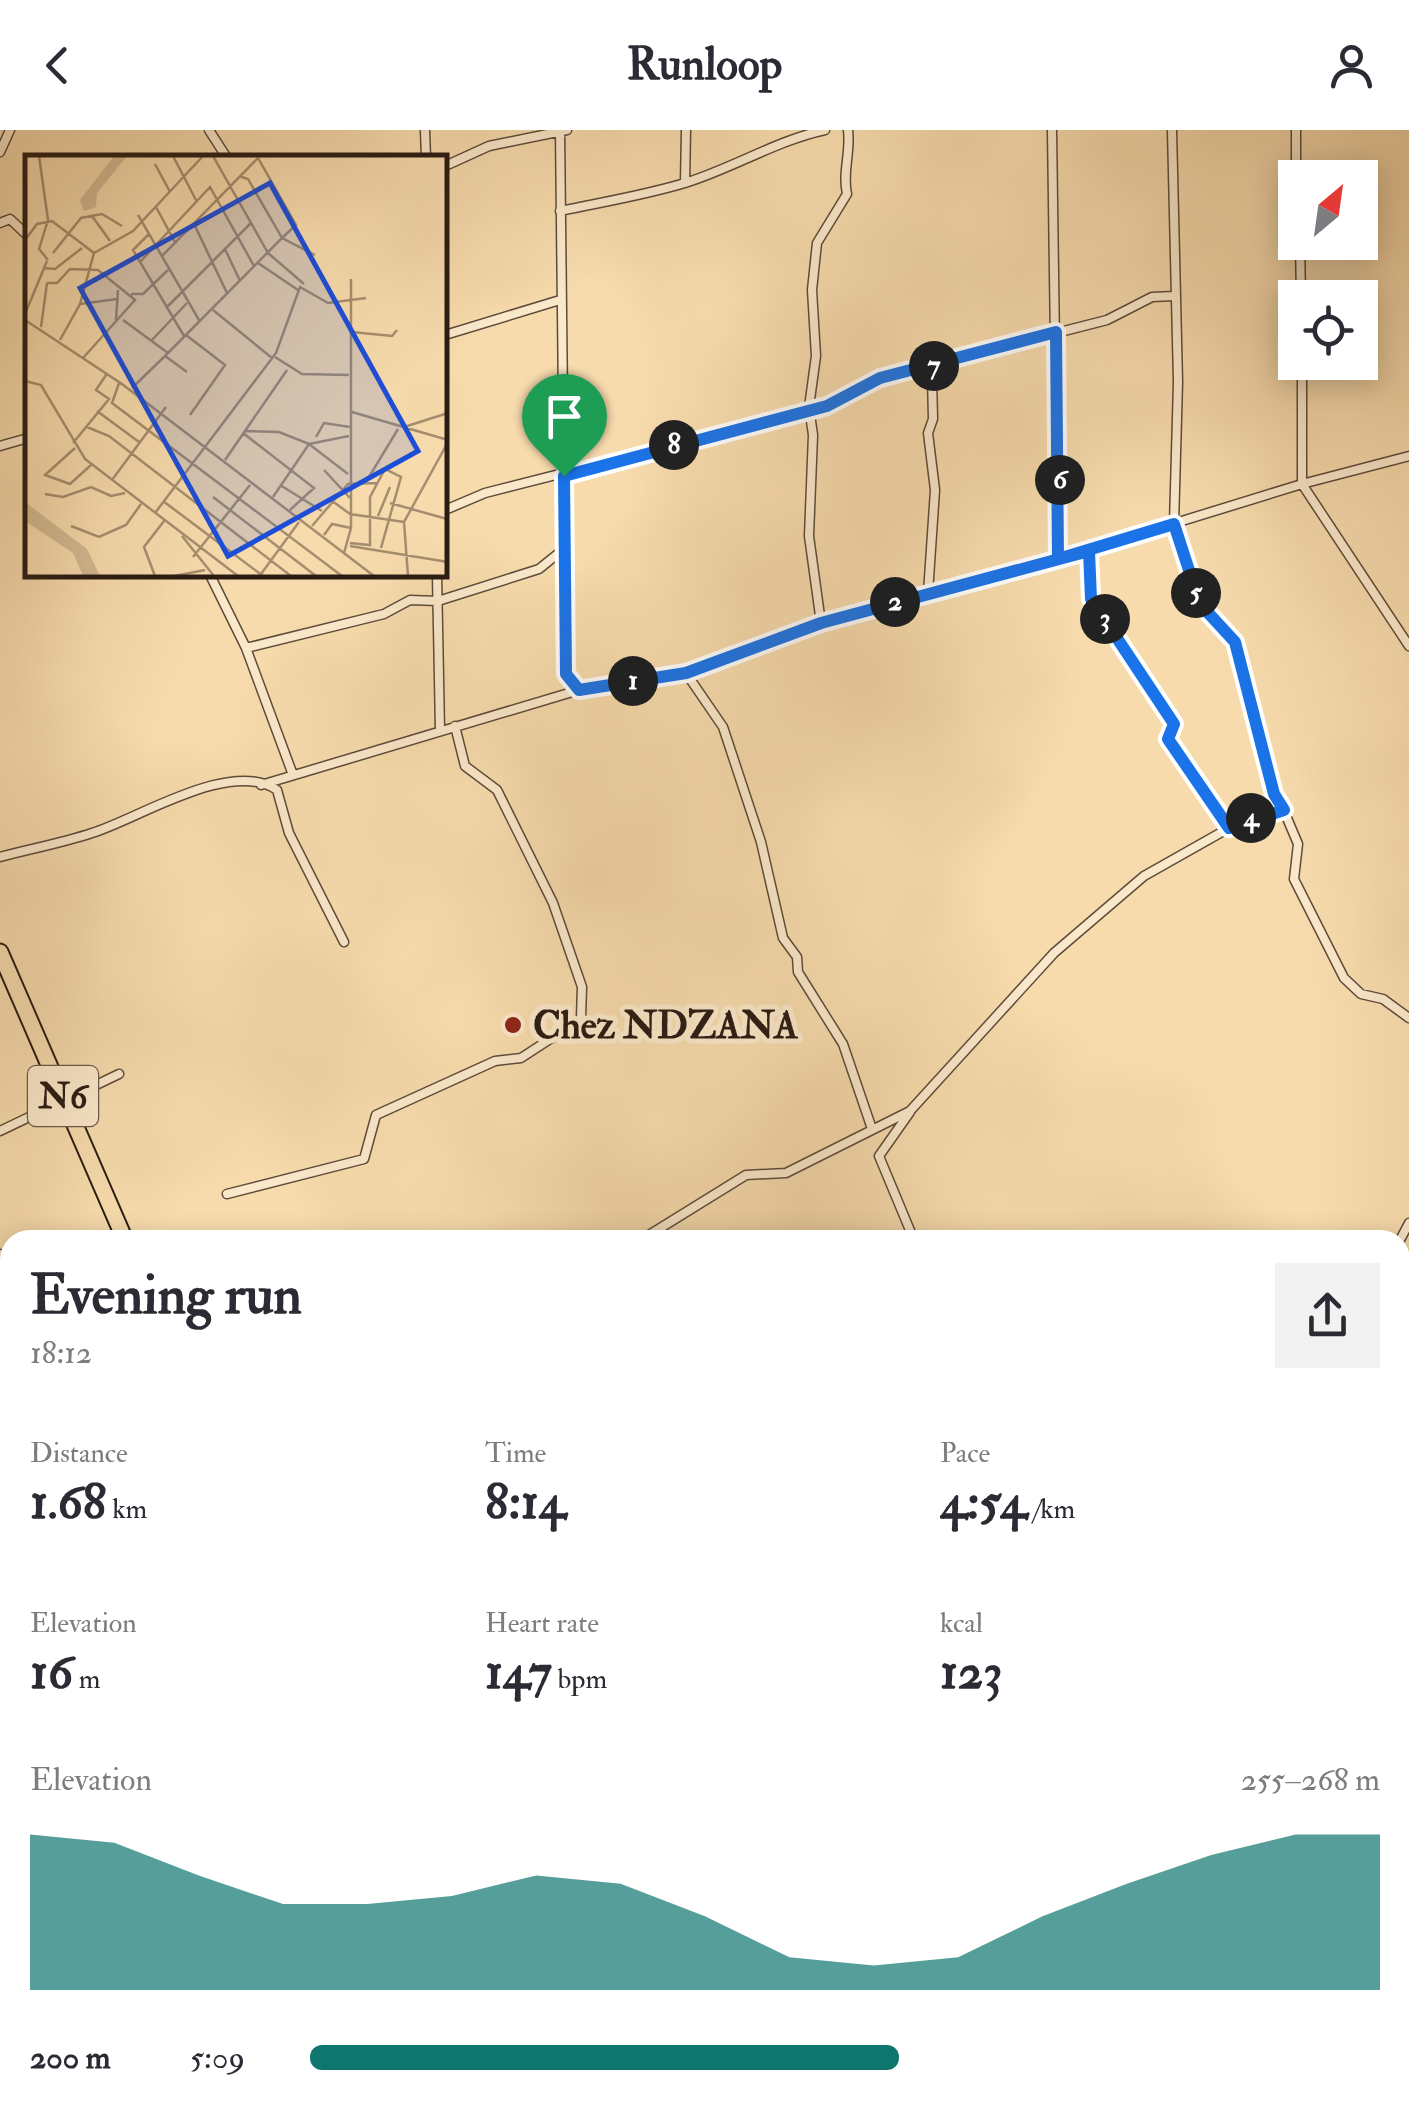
<!DOCTYPE html>
<meta charset="utf-8">
<style>
:root{--surface:#fff;--page:#f2f2f3;--text:#2b2b33;--muted:#7c7c81;--accent:#0f766e}
body{margin:0;font-family:"IM FELL Double Pica",serif;background:var(--page);color:var(--text);height:100vh;display:flex;flex-direction:column;font-size:38px;white-space:nowrap}
*{box-sizing:border-box;margin:0}
p{font-size:32px;color:var(--muted)}
.icon{flex:none;width:55px;height:55px;fill:none;stroke:currentColor;stroke-width:2;stroke-linecap:round;stroke-linejoin:round}
.map{position:relative;flex:1;overflow:hidden}
.details{position:absolute;left:0px;top:1100px;width:1410px;height:888px;display:flex;flex-direction:column;background:var(--surface);border-radius:30px 30px 0 0;box-shadow:0 5px 25px #0003}
.details>*{flex:none}
.needle{width:65px;rotate:29deg}
.buttons{position:absolute;left:1278px;top:30px;display:grid;gap:20px}
.buttons a{display:grid;place-items:center;width:100px;height:100px;border-radius:0px;background:var(--surface);box-shadow:0 5px 25px #0003;font-size:50px}
.pin{position:absolute;display:grid;place-items:center;width:85px;height:85px;color:#fff;margin:-102px -42px;border-radius:50% 50% 50% 0;rotate:-45deg;box-shadow:0 0 10px #0007}
.pin .icon{rotate:45deg}
.km{position:absolute;width:50px;height:50px;margin:-25px;border-radius:50%;background:#222;color:#fff;font-size:28px;line-height:50px;text-align:center}
.round{display:grid;place-items:center;flex:none;width:105px;height:105px;border-radius:0px;background:var(--page)}
.head{display:flex;align-items:center;justify-content:space-between;height:170px;padding:0 30px}
h1{font-size:55px;font-weight:800;line-height:75px}
.figures{display:grid;grid-template-columns:repeat(3,1fr);gap:15px;height:170px;padding:10px 30px}
.figures div{display:grid;align-content:center}
.figures b{font-size:50px;font-weight:800}
.figures small{font-size:28px;font-weight:400}
.figures p{font-size:28px}
.chart{height:280px;padding:20px 30px}
.chart p{display:flex;justify-content:space-between}
.chart svg{width:100%;height:180px;margin-top:10px;fill:var(--accent);opacity:.7}
ul{padding:0 30px;list-style:none;font-size:32px}
li{display:grid;grid-template-columns:160px 120px 1fr;align-items:center;height:75px}
li i{height:25px;border-radius:12px;background:var(--accent)}
header{display:flex;justify-content:space-between;align-items:center;height:130px;padding:0 30px;background:var(--surface);font-size:45px;font-weight:800}
.map>svg:first-child{display:block}
</style>
<header><svg class="icon" aria-label="back" viewBox="0 0 24 24"><path d="M15 5l-7 7 7 7"/></svg>Runloop<svg class="icon" aria-label="person" viewBox="0 0 24 24"><circle cx="12" cy="8" r="4"/><path d="M4 21q1-7 8-7t8 7"/></svg></header>
<div class="map">
<svg width="1409" height="1986" viewBox="0 0 1409 1986">
<rect width="100%" height="100%" fill="#f7dbad"/>
<filter id="stains"><feTurbulence type="fractalNoise" baseFrequency=".002" numOctaves="4"/><feColorMatrix values="0 0 0 0 .2 0 0 0 0 .09 0 0 0 0 .02 0 0 0 .5 -.17"/></filter>
<radialGradient id="worn" r=".72"><stop offset=".6" stop-color="#630" stop-opacity="0"/><stop offset="1" stop-color="#630" stop-opacity=".3"/></radialGradient>
<g fill="none" stroke-linecap="round" stroke-linejoin="round">
<defs>
<path id="street" d="M209 0 227 28
M425 0 426 28
M560 0 566 544 579 560
M1052 0 1058 429
M1172 0 1178 252 1174 394 1200 474 1235 512 1274 664 1284 681
M1296 0V48
M0 22 10 0
M445 36 489 16 567 0
M685 53 686 0
M560 81C602 72 647 65 688 52 735 37 778 10 825 0
M0 93 10 89 28 106
M1300 112 1301 168
M445 205 560 170
M0 316 28 308
M1409 326 1302 354 1409 516
M445 380 485 363 827 276 880 248 1107 190 1152 167 1174 166
M1089 421 1091 469 1174 593 1168 609 1229 698
M210 445 246 518 293 645
M437 445 440 601
M928 463 935 360 928 303 933 289 932 247 944 235
M821 493 809 406 813 305 809 277 816 226 812 160 817 113 847 64C842 42 851 23 848 0
M246 518 384 484 410 470 438 471 539 439 565 418
M686 543 723 597 761 712 783 808 797 827 798 842 843 914 872 999
M261 655 579 560 686 543 821 493 928 463 961 459 1302 354V232
M0 727C30 719 62 713 92 703 138 689 231 628 277 660L289 703 344 812
M910 982 879 1026 914 1110
M0 1001 119 944
M227 1064 364 1029 376 985 495 931 521 928 581 889 582 857 553 773 497 660 465 636 455 596
M641 1110 746 1045 786 1043 910 981 1054 823 1144 746 1229 698 1284 681 1298 714 1294 749 1344 848 1361 864 1383 869 1409 888
M1400 1110 1409 1093
M0 1124 10 1155
M0 1393 10 1389
M0 1651 10 1673
M0 1797 10 1793
M1400 1804 1409 1806
M1400 1822 1409 1833
M0 1892 10 1913
M39 1978 43 1986
M144 1978 147 1986
M265 1978 269 1986
M373 1978 377 1986
M642 1978 647 1986
M843 1978 847 1986
M953 1978 969 1986
M1049 1980 1052 1978
M811 1986 834 1978
M902 1986 907 1978
M1155 1986H1163"/>
<path id="highway" d="M0 822 125 1110
M502 1978 506 1986"/>
</defs>
<!-- street casing -->
<use href="#street" stroke="#5d4b3a" stroke-width="11"/>
<!-- highway casing -->
<use href="#highway" stroke="#2a1b13" stroke-width="19"/>
<!-- street -->
<use href="#street" stroke="#fae8ca" stroke-width="8"/>
<!-- highway -->
<use href="#highway" stroke="#f7dbad" stroke-width="15"/>
</g>
<g fill="none" stroke-linecap="round" stroke-linejoin="round">
<defs>
<path id="route" d="M564 346 566 544 579 560 686 543 821 493 1089 421 1091 469 1174 594 1168 609 1229 698 1284 680 1274 664 1235 512 1200 474 1174 394 1058 429 1056 202 880 248 827 276 564 346"/>
</defs>
<!-- route casing -->
<use href="#route" stroke="#fff" stroke-width="20"/>
<!-- route -->
<use href="#route" stroke="#1a73e8" stroke-width="12"/>
</g>
<!-- markers -->
<circle fill="#8f2418" stroke="#fae8ca" stroke-width="4" cx="513" cy="895" r="10"/>
<g text-anchor="middle" stroke-width="10" stroke-linejoin="round" paint-order="stroke">
<!-- shield labels -->
<rect fill="#fae8ca" stroke="#68584a" stroke-width="2.5" x="28" y="936" width="70" height="60" rx="8"/>
<g font-size="35" font-weight="bold" fill="#2a1b13">
<text x="63" y="978">N6</text>
</g>
<!-- poi labels -->
<g font-size="38" font-weight="bold" fill="#2a1b13" stroke="#fae8ca" text-anchor="start">
<text x="533" y="908">Chez NDZANA</text>
</g>
</g>
<!-- overview -->
<g transform="translate(25 25)">
<rect width="422" height="422" fill="#f7dbad"/>
<path d="M89 1H102L72 38 71 52 59 56 55 45ZM0 347 62 394 75 421H58L48 398 0 366Z" fill="#d4ba93"/>
<path fill="none" stroke="#a58e6f" stroke-width="2.5" d="M14 1 23 65 14 94 23 105M148 1 172 47M188 1 243 98 279 129M130 9 145 37M131 52 151 89M113 60 174 165M67 61 85 86M169 69 202 138M124 79 108 95 159 181M0 85 12 69 27 66 69 98M200 94 215 126M28 98 56 63 77 59 97 71M136 102 233 3 271 70 257 83 290 100M115 107 185 32 229 111M233 108 273 135M18 113 30 114 57 93M22 128H32L45 114 73 115 110 145 58 203M106 139H118L143 115M55 149 92 144M142 152 226 68M188 155 247 203M0 159 22 106M0 165 97 229 349 421M91 165 93 135M98 165 143 198M16 172 22 128M327 177 367 181 372 175M161 180 200 210 165 260M35 185 55 149 69 98 108 76 178 1M127 185 162 148M139 202 257 83 223 24 214 21M250 202 277 219 324 220M0 226 16 230 60 304 213 421M94 228 87 248 317 421M107 233 140 201 162 217M72 256 114 287M327 257 423 285M62 272 84 281 266 421M379 272 423 258M219 276 254 277 284 289 324 281M218 278 289 333 265 355M291 282 299 268 325 272M48 288 84 244 71 235 81 220M50 293 20 320 45 329 66 310M200 305 262 215M299 315 325 343M344 322 373 274M87 325 141 252M255 330 297 356M20 339 38 342 66 332 86 341 100 338M188 342 291 421M248 342 284 289 323 319M306 345 325 359 379 367M138 346 238 421M365 348 422 364M130 358 251 198 275 132 303 148 341 143M353 361 365 332M46 371 74 382 101 370 116 349M287 371 323 329 353 328M299 380 307 369 326 373M157 381 189 421M325 388 345 390V342L360 314 376 322 356 393M325 391 423 407M319 398 326 373V124M168 402 225 330M236 419 274 367M130 421 119 392 139 366M149 421 180 415M383 421 379 367 423 287"/>
<path fill="#1d4ed8" fill-opacity="0.15" stroke="#1d4ed8" stroke-width="5" d="M245 28 393 296 203 401 55 133Z"/>
<rect width="422" height="422" fill="none" stroke="#2a1b13" stroke-width="5"/>
</g>
<rect width="100%" height="100%" filter="url(#stains)"/>
<rect width="100%" height="100%" fill="url(#worn)"/>
</svg>
<div class="buttons">
<a><svg class="needle" viewBox="-14 -14 28 28"><path d="M0-13l5 13h-10z" fill="#e53935"/><path d="M0 13l5-13h-10z" fill="#7c7c81"/></svg></a>
<a><svg class="icon" aria-label="locate" viewBox="0 0 24 24"><circle cx="12" cy="12" r="6"/><path d="M12 2v4M12 18v4M2 12h4M18 12h4"/></svg></a>
</div>
<div class="pin" style="left:564px;top:346px;background:#1e9e55"><svg class="icon" aria-label="arrive" viewBox="0 0 24 24"><path d="M6 21V4h12l-3 4 3 4H6"/></svg></div>
<b class="km" style="left:633px;top:551px">1</b>
<b class="km" style="left:895px;top:472px">2</b>
<b class="km" style="left:1105px;top:489px">3</b>
<b class="km" style="left:1251px;top:688px">4</b>
<b class="km" style="left:1196px;top:463px">5</b>
<b class="km" style="left:1060px;top:350px">6</b>
<b class="km" style="left:934px;top:236px">7</b>
<b class="km" style="left:674px;top:315px">8</b>
<section class="details">
<div class="head"><div><h1>Evening run</h1><p>18:12</p></div><a class="round"><svg class="icon" aria-label="share" viewBox="0 0 24 24"><path d="M12 15V3M7 8l5-5 5 5M5 13v7h14v-7"/></svg></a></div>
<div class="figures">
<div><p>Distance</p><b>1.68<small> km</small></b></div>
<div><p>Time</p><b>8:14</b></div>
<div><p>Pace</p><b>4:54<small> /km</small></b></div>
</div>
<div class="figures">
<div><p>Elevation</p><b>16<small> m</small></b></div>
<div><p>Heart rate</p><b>147<small> bpm</small></b></div>
<div><p>kcal</p><b>123</b></div>
</div>
<div class="chart"><p><span>Elevation</span>255–268 m</p>
<svg viewBox="0 0 160 44" preserveAspectRatio="none"><path d="M0 44V6L10 8L20 16L30 23L40 23L50 21L60 16L70 18L80 26L90 36L100 38L110 36L120 26L130 18L140 11L150 6L160 6V44z"/></svg>
</div>
<ul>
<li><b>200 m</b>5:09<i style="width:55%"></i></li>
</ul>
</section>
</div>
